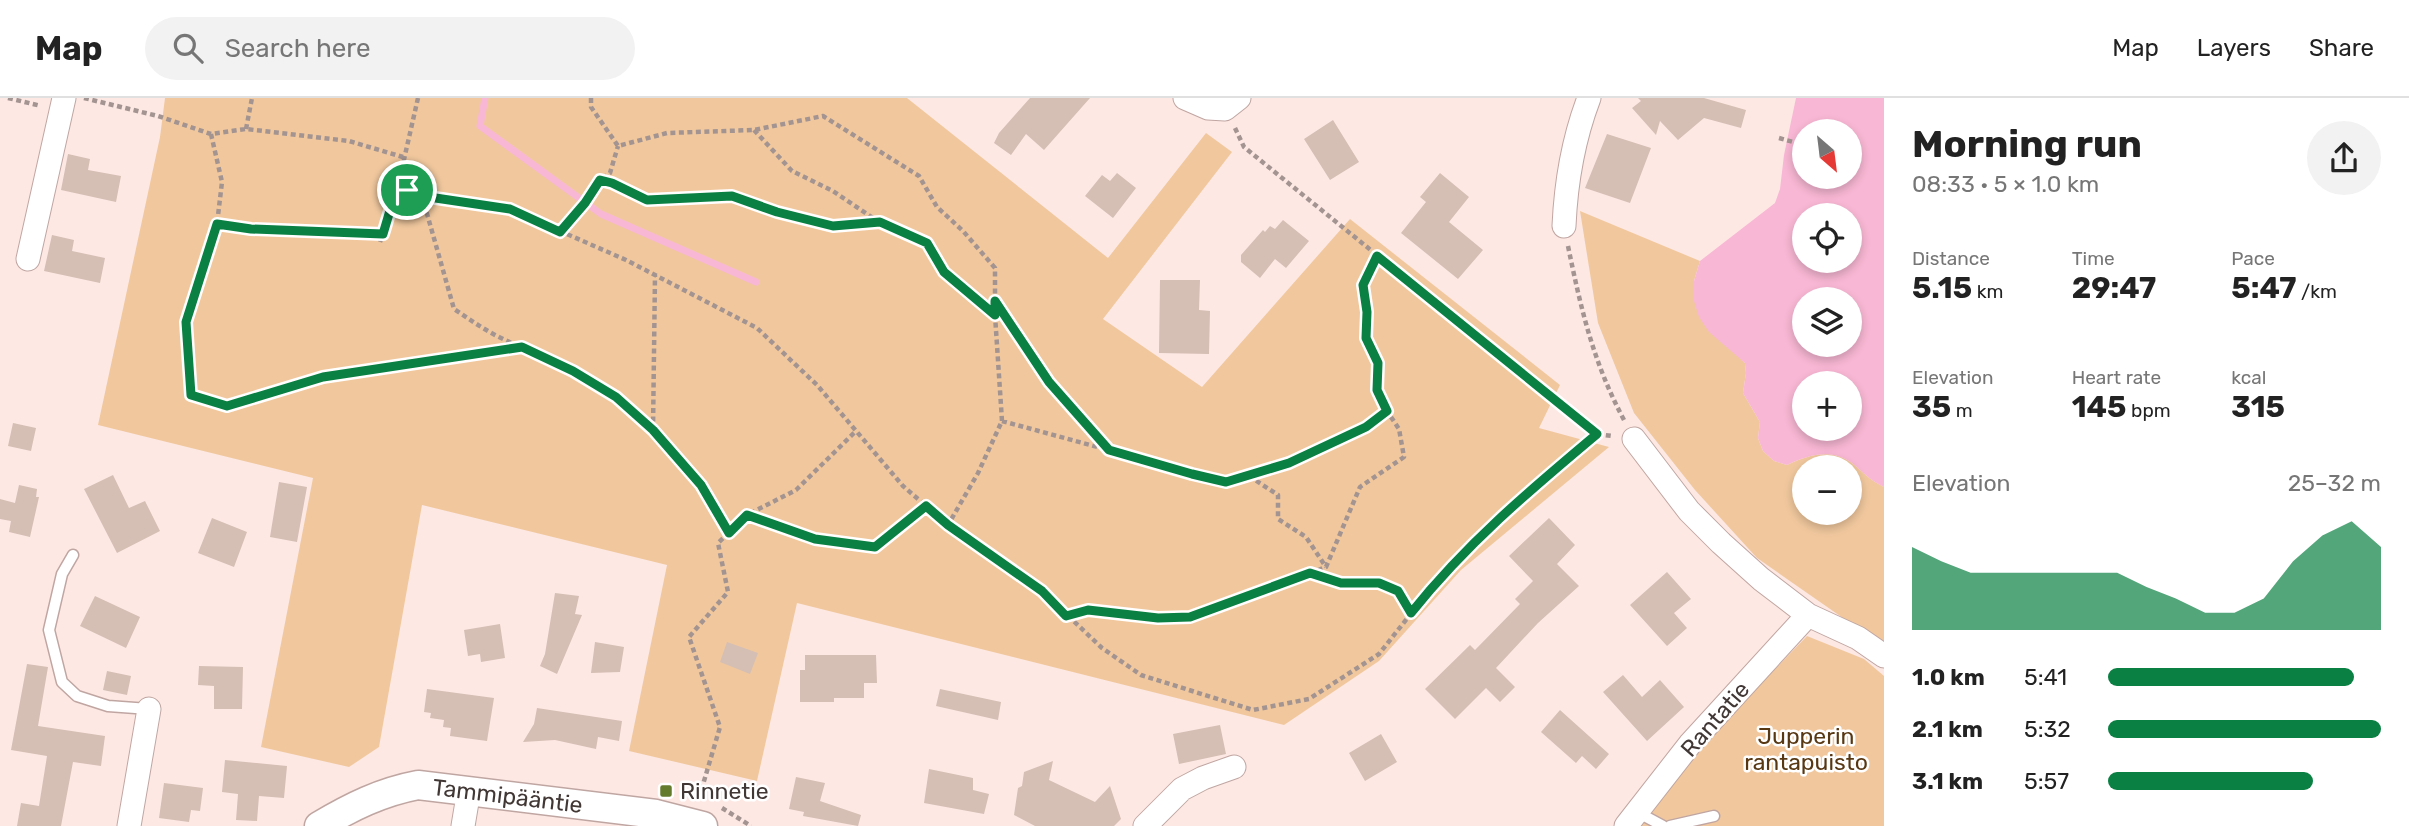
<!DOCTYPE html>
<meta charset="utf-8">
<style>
:root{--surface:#fff;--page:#f2f2f2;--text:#222;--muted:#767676;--line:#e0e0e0;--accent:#0b8043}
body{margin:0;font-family:Rubik,sans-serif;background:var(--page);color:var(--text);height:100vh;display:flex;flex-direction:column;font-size:26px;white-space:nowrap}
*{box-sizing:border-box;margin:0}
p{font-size:23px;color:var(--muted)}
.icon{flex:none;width:38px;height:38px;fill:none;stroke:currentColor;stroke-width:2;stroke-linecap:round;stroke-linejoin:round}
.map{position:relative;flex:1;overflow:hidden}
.sheet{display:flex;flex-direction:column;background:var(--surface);width:525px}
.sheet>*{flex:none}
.needle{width:46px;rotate:152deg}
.buttons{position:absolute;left:1792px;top:21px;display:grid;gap:14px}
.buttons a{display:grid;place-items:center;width:70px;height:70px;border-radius:50%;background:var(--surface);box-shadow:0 4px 10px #0003;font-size:35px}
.pin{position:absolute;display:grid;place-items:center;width:60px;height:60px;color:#fff;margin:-30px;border:4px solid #fff;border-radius:50%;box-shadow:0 2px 7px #0007}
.round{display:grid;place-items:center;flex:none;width:74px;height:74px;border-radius:37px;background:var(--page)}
.summary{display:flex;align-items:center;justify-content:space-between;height:119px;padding:0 28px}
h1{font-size:38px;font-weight:700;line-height:52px}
.figures{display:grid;grid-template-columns:repeat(3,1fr);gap:10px;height:119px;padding:7px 28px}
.figures div{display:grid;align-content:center}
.figures b{font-size:30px;font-weight:700}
.figures small{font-size:19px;font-weight:400}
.figures p{font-size:19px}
.chart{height:196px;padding:14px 28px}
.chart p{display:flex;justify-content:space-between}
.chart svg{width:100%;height:126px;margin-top:7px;fill:var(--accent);opacity:.7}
ul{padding:0 28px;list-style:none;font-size:23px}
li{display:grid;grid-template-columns:112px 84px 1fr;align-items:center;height:52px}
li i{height:18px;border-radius:9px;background:var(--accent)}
header{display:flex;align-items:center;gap:42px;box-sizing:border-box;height:98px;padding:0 35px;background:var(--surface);border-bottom:2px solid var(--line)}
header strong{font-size:33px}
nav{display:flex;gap:38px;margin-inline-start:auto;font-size:24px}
.search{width:490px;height:63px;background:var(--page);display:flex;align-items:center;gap:18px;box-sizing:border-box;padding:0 24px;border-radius:38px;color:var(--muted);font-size:26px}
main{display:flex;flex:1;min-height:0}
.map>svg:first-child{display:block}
</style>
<header>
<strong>Map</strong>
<div class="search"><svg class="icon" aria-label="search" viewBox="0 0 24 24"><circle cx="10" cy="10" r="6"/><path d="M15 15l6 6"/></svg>Search here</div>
<nav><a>Map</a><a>Layers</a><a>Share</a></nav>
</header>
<main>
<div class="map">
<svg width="1884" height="728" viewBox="0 0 1884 728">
<rect width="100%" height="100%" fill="#fde8e4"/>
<!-- green -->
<path fill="#f1c89e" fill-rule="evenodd" d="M165 0H907L1108 160 1206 35 1232 54 1103 221 1202 289 1350 121 1560 287 1539 330 1609 349 1461 472 1379 563 1284 627 797 505 757 683 629 653 667 467 422 407 379 649 349 669 261 649 313 380 98 327 160 39Z
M1580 113 1700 163 1694 183 1732 252 1745 265 1746 275 1743 295 1760 324 1758 340 1763 353 1774 363 1787 367C1808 357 1831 350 1852 365 1863 374 1871 383 1884 389V544L1843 520 1757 460 1695 392 1634 315 1598 225ZM1804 369H1850V415H1804Z
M1807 538 1864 561 1884 578V728H1638L1724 624Z"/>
<!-- water -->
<path fill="#f8b7d4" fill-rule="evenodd" d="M1796 0H1884V389C1871 383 1863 374 1852 365 1831 350 1808 357 1787 367L1774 363 1763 353 1758 340 1760 324 1743 295 1746 275 1745 265 1709 234 1699 219 1694 203V183L1700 163 1775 105 1780 91 1784 57ZM1804 33H1850V79H1804ZM1804 117H1850V163H1804ZM1804 201H1850V247H1804ZM1804 285H1850V331H1804Z"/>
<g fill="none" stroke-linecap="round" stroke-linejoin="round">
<!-- stream -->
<path stroke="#f8b7d4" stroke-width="7" d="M485 0 480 28 601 116 756 184"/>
</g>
<!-- building -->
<path fill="#d5beb3" d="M1030 0H1090L1044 52 1026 36 1011 57 994 45 999 35Z
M1638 0H1704L1746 12 1741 30 1704 20 1678 42 1660 23 1656 37 1632 10 1641 3Z
M1333 22 1359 64 1330 82 1304 41Z
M1607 36 1651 50 1630 105 1585 90Z
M68 56 90 61 88 72 121 78 116 104 61 92Z
M1117 75 1136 90 1113 120 1085 98 1102 77 1110 83Z
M1440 75 1469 99 1449 124 1483 152 1458 181 1401 135 1426 104 1420 99Z
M1283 122 1309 143 1286 170 1275 161 1260 180 1241 164V157L1263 132 1265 134 1270 128 1275 131Z
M52 137 74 142 72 153 105 160 100 185 44 173Z
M1160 182H1200L1199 212 1210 213 1209 256 1159 255Z
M13 325 36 330 31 353 8 348Z
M113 377 129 410 145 403 160 433 117 455 84 391Z
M279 384 307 389 297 444 270 439Z
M19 387 37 391 36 399H39L30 439 9 434 11 423 0 421V401L15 405Z
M212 420 247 434 234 469 198 455Z
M1549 420 1575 447 1557 466 1579 488 1538 525 1496 570 1515 589 1500 604 1486 590 1455 621 1425 591 1470 547 1475 552 1520 506 1515 501 1533 483 1509 458Z
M1667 474 1691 501 1674 515 1687 530 1667 548 1630 507Z
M555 495 579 498 575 516 582 517 557 576 540 568 545 556Z
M95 498 140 519 126 550 80 528Z
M500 526 505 560 481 564 480 556 468 558 464 532Z
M595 544 624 549 620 574 591 575Z
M727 544 758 555 750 576 720 564Z
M805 557H876L877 585H864V600H834V604H800V572H805Z
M27 566 48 569 38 628 105 638 101 668 73 664 61 728H17L21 705 39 708 47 658 11 652Z
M199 568 243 569 242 611H214V588L198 587Z
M107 573 131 578 127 597 103 592Z
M1623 577 1642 599 1660 582 1684 609 1647 643 1603 594Z
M427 591 494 600 487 643 450 638 451 630 443 629 444 622 430 620 431 615 424 614Z
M940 591 1001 604 998 622 936 608Z
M537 610 622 623 619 643 598 639 596 651 555 642 523 644 534 626Z
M1560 612 1609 656 1596 671 1582 658 1576 665 1541 634Z
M1220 627 1226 656 1179 666 1173 636Z
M1381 636 1397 664 1365 683 1349 655Z
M225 662 287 668 284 700 259 698 257 723 236 722 238 696 222 694Z
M1053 663 1049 682 1095 704 1110 688 1121 721 1114 728H1035L1014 717 1018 690 1022 688 1024 674Z
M929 671 973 680V692L989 696 984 716 924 705Z
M796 679 825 685 820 703 861 717 858 728 803 718 804 714 789 711Z
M164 685 203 690 200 713 191 712 189 724 159 720Z"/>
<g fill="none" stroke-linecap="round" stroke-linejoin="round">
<defs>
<path id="service" d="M73 457 62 476 49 532 62 584 77 598 108 608 149 611
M1637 714 1663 728
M1670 728 1714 718"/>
<path id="minor" d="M1185 0 1208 10 1225 11 1239 0
M1564 128C1566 83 1573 42 1589 0
M28 161 64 0
M1634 341 1689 413 1721 445 1761 481 1808 517 1858 540 1884 558
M129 728 149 611
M463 728 469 692
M1145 728 1182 691 1203 680 1234 669
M1626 728 1690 646 1808 517"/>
<g id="tertiary">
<path id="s1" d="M319 728C351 709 381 694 418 687L656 716 703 728"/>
</g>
</defs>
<!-- service casing -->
<use href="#service" stroke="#c0a6a2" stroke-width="13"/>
<!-- minor casing -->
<use href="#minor" stroke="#c0a6a2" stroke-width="25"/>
<!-- tertiary casing -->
<use href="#tertiary" stroke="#c0a6a2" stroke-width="31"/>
<!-- path -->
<path stroke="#a39491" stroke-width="4.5" stroke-dasharray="5 3.5" stroke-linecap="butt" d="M8 0 41 8
M84 0 158 18 211 36 246 31 349 43 403 59
M418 0 400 79 407 92 422 98 510 111 626 162 757 230 817 287 903 388 948 427 1042 493 1102 550 1141 577 1253 612 1309 601 1379 556 1443 475 1518 403 1597 336 1612 338
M591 0V9L618 48 667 35 754 32 823 18 919 78 937 109 963 133 995 170V217L1002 323 978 375 948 427
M1235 30 1244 49 1597 336
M246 31 252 0
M754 32 792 73 833 93 879 124
M211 36 222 84 217 126 186 224 191 297 227 308 323 279 521 249
M1779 40 1804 47
M600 82 612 85 647 102 732 98 777 114 833 128 880 124 927 145 944 174 995 216
M422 98 454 211C469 221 483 231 499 239 538 258 577 273 613 297 659 327 701 388 729 435
M217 126 251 131 383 136
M560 133 585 105 600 82 610 75 618 48
M380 144 400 79
M1568 148C1581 211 1593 264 1624 322
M1377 157 1362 187 1367 214 1366 240 1378 265 1377 292 1387 313
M997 206 1049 284 1109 351
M1002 323 1226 384 1289 365 1366 329 1387 313 1399 331 1404 359 1360 389 1326 469 1257 496 1190 519 1158 521 1088 512 1067 518
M653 332 655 177
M1249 378 1278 397V421L1306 439 1326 469
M748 417 815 441 875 449 926 408
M1310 476C1321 479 1332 484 1342 485 1383 490 1386 474 1411 515
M699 700 720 629 689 539 728 494 718 445 747 417 796 392 856 333
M722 710 751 728"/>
<!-- service -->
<use href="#service" stroke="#fff" stroke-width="10"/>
<!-- minor -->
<use href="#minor" stroke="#fff" stroke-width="23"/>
<!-- tertiary -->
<use href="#tertiary" stroke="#fff" stroke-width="28"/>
</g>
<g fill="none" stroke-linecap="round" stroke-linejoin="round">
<defs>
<path id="route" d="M400 79 407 92 422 98 510 111 560 134 585 105 600 82 612 85 647 102 732 98 777 114 833 128 880 124 927 145 944 174 995 217V203L1049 284 1109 352 1192 376 1226 384 1289 365 1366 329 1387 313 1377 292 1378 265 1366 240 1367 214 1363 187 1377 158 1597 336C1529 393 1466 446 1411 515L1398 493 1379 485H1341L1310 475 1190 519 1158 520 1088 512 1066 518 1042 493 948 427 926 408 875 449 815 441 747 417 729 435 701 387 653 332 616 299 573 273 522 249 323 279 227 308 191 297 186 224 217 126 251 131 383 136Z"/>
</defs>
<!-- route casing -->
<use href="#route" stroke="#fff" stroke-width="14"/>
<!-- route -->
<use href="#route" stroke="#0b8043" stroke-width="9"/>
</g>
<!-- markers -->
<rect fill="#647a2c" stroke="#fff" stroke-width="2.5" x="659" y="686" width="14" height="14" rx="3.5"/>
<g text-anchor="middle" stroke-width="5" stroke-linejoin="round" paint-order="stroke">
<!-- street labels -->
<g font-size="23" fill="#413735" stroke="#fff">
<text transform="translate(1715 621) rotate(-49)" y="8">Rantatie</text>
<text dy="8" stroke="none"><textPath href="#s1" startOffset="198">Tammipääntie</textPath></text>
</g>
<!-- park labels -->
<g font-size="23" fill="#583813" stroke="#fff">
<text x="1806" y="646">Jupperin<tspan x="1806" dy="26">rantapuisto</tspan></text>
</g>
<!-- poi labels -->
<g font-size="23" fill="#413735" stroke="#fff" text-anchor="start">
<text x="680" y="701">Rinnetie</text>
</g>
</g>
</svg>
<div class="buttons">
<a><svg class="needle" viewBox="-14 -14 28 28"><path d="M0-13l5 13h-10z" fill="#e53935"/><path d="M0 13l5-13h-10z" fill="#767676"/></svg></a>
<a><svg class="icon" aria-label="locate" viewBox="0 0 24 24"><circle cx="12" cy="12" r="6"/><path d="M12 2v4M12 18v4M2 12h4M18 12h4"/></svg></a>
<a><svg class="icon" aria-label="layers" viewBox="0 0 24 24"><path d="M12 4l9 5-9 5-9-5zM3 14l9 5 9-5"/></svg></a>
<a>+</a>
<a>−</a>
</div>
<div class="pin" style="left:407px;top:92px;background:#1e9e55"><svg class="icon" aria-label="arrive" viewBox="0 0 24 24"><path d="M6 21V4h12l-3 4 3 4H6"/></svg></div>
</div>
<section class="sheet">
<div class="summary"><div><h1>Morning run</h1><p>08:33 · 5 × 1.0 km</p></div><a class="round"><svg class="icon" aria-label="share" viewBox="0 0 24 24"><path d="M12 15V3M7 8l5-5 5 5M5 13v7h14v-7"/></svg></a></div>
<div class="figures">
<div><p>Distance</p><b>5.15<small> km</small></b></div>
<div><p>Time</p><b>29:47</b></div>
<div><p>Pace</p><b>5:47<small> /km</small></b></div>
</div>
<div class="figures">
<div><p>Elevation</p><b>35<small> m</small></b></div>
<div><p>Heart rate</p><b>145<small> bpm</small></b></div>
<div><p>kcal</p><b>315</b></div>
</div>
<div class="chart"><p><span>Elevation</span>25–32 m</p>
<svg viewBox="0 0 160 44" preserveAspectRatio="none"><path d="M0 44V15L10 20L20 24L30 24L40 24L50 24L60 24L70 24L80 29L90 33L100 38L110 38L120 33L130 20L140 11L150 6L160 15V44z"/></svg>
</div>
<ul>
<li><b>1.0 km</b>5:41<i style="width:90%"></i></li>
<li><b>2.1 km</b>5:32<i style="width:100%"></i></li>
<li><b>3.1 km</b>5:57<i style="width:75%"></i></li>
</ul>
</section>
</main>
